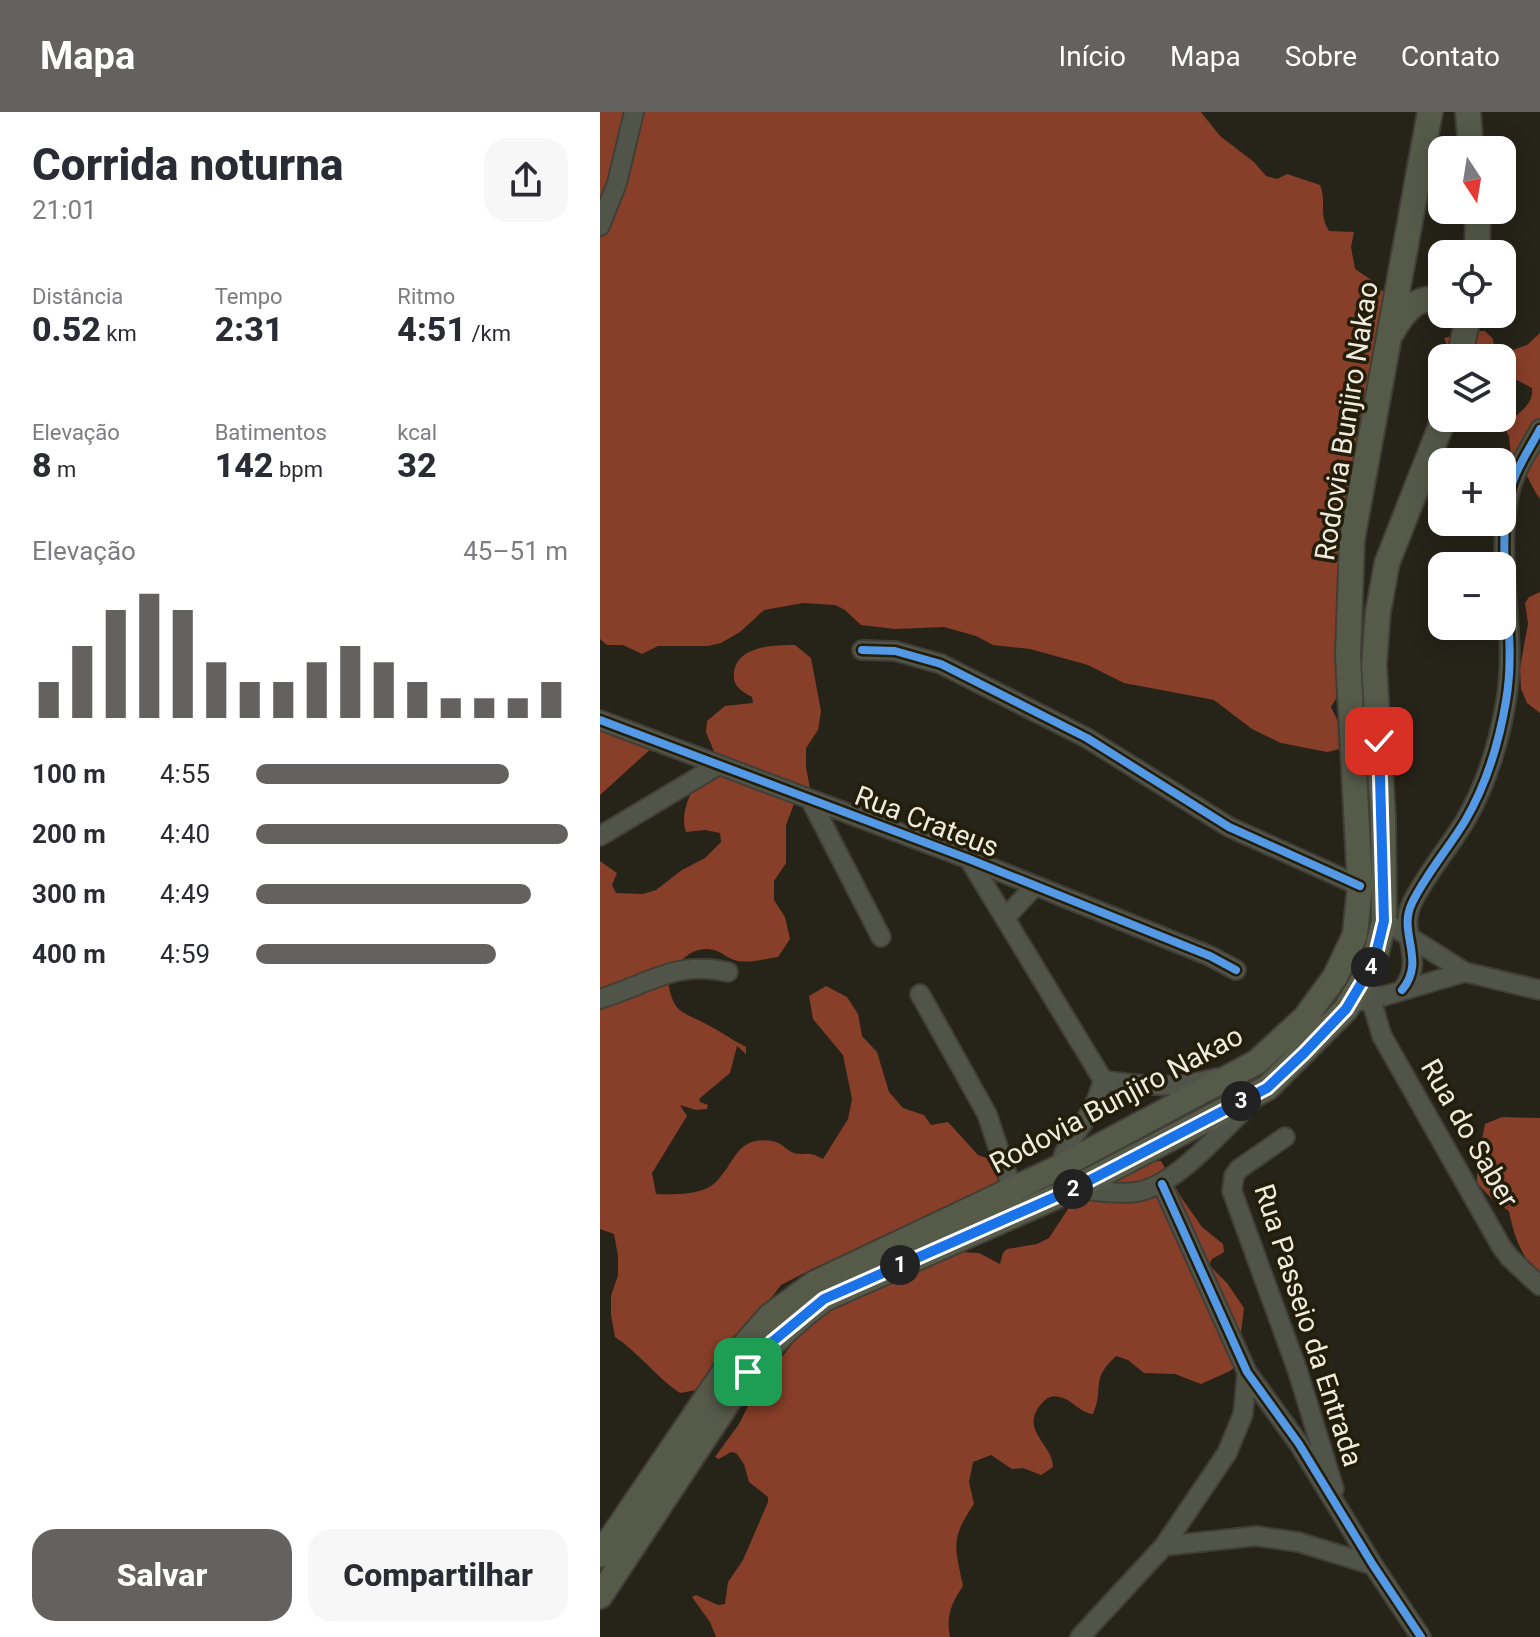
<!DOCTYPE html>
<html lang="pt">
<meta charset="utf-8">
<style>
:root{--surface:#fff;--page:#f7f7f7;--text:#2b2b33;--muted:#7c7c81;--accent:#646261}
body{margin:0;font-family:Roboto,sans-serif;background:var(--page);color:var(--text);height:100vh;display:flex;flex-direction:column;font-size:30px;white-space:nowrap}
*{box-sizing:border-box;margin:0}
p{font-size:26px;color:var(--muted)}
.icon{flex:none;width:44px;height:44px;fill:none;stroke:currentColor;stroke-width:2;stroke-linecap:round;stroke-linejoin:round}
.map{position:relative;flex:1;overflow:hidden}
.panel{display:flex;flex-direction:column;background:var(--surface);width:600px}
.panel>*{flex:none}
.needle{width:52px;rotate:168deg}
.buttons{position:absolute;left:828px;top:24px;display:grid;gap:16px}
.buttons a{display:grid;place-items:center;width:88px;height:88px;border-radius:16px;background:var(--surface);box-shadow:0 4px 20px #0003;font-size:40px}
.pin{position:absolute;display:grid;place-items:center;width:68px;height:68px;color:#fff;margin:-34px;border-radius:16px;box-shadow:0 4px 12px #0006}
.km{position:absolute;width:40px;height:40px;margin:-20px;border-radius:50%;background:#222;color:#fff;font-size:22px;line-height:40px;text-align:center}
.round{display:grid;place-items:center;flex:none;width:84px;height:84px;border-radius:24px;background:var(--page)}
.headline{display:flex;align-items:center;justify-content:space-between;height:136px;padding:0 32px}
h1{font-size:44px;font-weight:800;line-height:60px}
.metrics{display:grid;grid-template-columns:repeat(3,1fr);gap:12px;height:136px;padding:8px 32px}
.metrics div{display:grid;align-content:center}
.metrics b{font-size:34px;font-weight:800}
.metrics small{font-size:22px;font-weight:400}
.metrics p{font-size:22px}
.chart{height:224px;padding:16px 32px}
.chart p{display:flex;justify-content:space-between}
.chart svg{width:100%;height:144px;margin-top:8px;stroke:var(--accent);stroke-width:6}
.action{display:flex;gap:16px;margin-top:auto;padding:16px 32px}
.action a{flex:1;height:92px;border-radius:24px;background:var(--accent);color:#fff;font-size:32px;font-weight:800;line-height:92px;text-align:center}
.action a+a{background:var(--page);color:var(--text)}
ul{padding:0 32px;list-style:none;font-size:26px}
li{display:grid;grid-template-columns:128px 96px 1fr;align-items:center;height:60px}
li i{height:20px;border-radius:10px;background:var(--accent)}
header{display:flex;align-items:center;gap:48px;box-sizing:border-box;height:112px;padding:0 40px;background:var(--accent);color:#fff}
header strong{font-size:38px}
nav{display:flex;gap:44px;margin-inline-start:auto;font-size:28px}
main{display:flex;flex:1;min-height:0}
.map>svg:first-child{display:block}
</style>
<header>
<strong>Mapa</strong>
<nav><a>Início</a><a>Mapa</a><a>Sobre</a><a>Contato</a></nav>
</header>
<main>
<section class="panel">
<div class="headline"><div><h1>Corrida noturna</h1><p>21:01</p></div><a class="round"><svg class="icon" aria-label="share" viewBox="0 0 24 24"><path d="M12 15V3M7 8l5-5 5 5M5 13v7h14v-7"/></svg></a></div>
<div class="metrics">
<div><p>Distância</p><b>0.52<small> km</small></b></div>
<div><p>Tempo</p><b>2:31</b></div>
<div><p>Ritmo</p><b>4:51<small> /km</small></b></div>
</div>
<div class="metrics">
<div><p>Elevação</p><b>8<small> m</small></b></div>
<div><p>Batimentos</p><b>142<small> bpm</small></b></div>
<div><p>kcal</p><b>32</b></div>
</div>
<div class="chart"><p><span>Elevação</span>45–51 m</p>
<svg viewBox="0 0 160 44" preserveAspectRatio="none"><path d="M5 44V33M15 44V22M25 44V11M35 44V6M45 44V11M55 44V27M65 44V33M75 44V33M85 44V27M95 44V22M105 44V27M115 44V33M125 44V38M135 44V38M145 44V38M155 44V33"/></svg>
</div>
<ul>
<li><b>100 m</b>4:55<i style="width:81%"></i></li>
<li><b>200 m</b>4:40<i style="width:100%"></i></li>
<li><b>300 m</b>4:49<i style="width:88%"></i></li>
<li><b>400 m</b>4:59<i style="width:77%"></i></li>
</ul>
<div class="action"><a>Salvar</a><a>Compartilhar</a></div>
</section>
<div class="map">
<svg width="940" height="1525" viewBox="0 0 940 1525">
<rect width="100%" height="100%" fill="#262319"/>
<!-- forest -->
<path fill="#883f29" d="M0 0H601L620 24 654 50 666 64 677 67 687 62 720 73C727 90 718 102 729 119L754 120 751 135 755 157 773 169 788 185 752 394 742 402 748 420 743 575 731 595 742 618 740 637 727 640 681 631 652 617 614 588 524 571 488 553 430 537 393 533 376 524 344 515 295 517 261 513 245 498 235 493 203 491 164 498 140 520 121 531 108 534H58L42 542 23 533H7L0 527Z
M870 219H885L893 227 895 240 899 243 927 233 940 221V387C929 372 926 355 911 343L909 325 905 316C914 301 934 296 932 276L917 268H902V246H857L849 238 844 226Z
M940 480V601L927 591 921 577 920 556 928 512 925 491 929 485Z
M195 533 211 546 221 599 218 618 206 636V655L210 677 194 692 186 713V751L174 769V788L185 805 190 827 178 845C164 847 148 852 134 848 128 846 123 841 117 839 94 831 79 849 67 866 74 901 77 897 106 912 120 919 132 928 146 935V942L137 934 130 961 99 987 100 990 108 993 107 997 96 998 80 993 87 1004 52 1061 56 1082C74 1083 103 1083 116 1070 136 1050 136 1024 172 1029 181 1030 186 1038 194 1041 208 1044 206 1038 223 1047L248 1007 252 987 243 943 213 907 209 884 226 874 247 885 258 902 262 924 277 940 289 980 303 996 324 1003 331 1013 348 1010 378 1043 398 1050V1069L386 1087 282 1142 216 1155 181 1173 102 1277 80 1281C56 1265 39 1241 15 1225L11 1203V1184L18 1163V1144L14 1122 0 1117V749L17 761 12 773 16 781 43 782 56 778 82 758 105 746 121 730 120 721 105 718 86 720C77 695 101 662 115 642L106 620 107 609 125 594 153 591 152 585C141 579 132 574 134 560 138 534 172 533 195 533Z
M0 610 54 634 0 683Z
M902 1005 940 1006V1163C921 1145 914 1124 909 1099L892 1087 877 1071V1052L885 1012Z
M561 1049 581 1085 602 1115 623 1132 624 1140 612 1147 609 1153 627 1171 644 1196 637 1253 630 1259 601 1272 575 1262 544 1261 528 1248 516 1244C489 1269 505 1274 493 1302 480 1301 472 1287 459 1285 452 1283 447 1286 442 1291 418 1318 453 1332 453 1355L441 1363 423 1356 412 1357 391 1343 373 1350 369 1370 374 1392C350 1427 355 1435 363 1474 351 1492 346 1504 350 1525H116L110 1510 92 1485 96 1483 118 1493 125 1492 128 1470 143 1448 168 1390V1385L149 1370 144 1352 136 1341 131 1340 119 1347 115 1345 139 1312 158 1274 203 1219 255 1179 276 1168 361 1140 379 1141 400 1152 403 1141 407 1137 437 1132 449 1126 489 1065 516 1051Z"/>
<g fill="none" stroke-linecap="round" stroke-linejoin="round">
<defs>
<path id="minor" d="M0 114 17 71 34 0
M262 538 295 539 341 552 487 626 629 715 760 774
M0 608 369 747 610 844 636 858
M211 689 281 825
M0 724 117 654
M369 747 503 968
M405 806 434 775
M784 809 865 860 940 878
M802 878C827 848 797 821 812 791 826 762 848 737 865 709 886 673 899 631 906 589 918 520 895 451 909 383 914 359 929 338 940 317
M320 882 387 1002 412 1077
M770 884 782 924 901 1134 909 1145 940 1174
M0 887C49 872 75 848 128 860
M761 889 770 884H784L865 860
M503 968C540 974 579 977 616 966
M685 1025 639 1057 634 1064 632 1079 697 1257 734 1377
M460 1055C465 1032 479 1018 491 999 497 990 500 978 503 968
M562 1072 647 1260 699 1332 773 1453 821 1525
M473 1077C493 1078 516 1083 536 1080 576 1074 620 1020 650 992
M564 1434 656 1424 698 1430 773 1453
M480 1525 564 1434 627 1341 643 1302 647 1260"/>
<path id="major" d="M868 0 871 38
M877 142 878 98
M792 220C803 201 818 180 842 190
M859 246 869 202
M0 1443 135 1244 170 1204 215 1171 460 1055 657 950 705 906 735 865 755 823 760 774 748 543 752 428 830 0
M0 1484 148 1260C171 1231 194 1209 224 1187L473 1077 667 976 746 897 774 850 784 809 783 706 774 552 778 500 787 451 844 306"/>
</defs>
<!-- minor casing -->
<use href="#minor" stroke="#413e36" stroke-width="22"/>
<!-- major casing -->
<use href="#major" stroke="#413e36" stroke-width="28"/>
<!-- minor -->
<use href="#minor" stroke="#515448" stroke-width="18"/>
<!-- major -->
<use href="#major" stroke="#565a49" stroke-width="24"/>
<defs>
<path id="cycleway" d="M262 538 295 539 341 552 487 626 629 715 760 774
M0 608 369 747 610 844 636 858
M802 878C827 848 797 821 812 791 826 762 848 737 865 709 886 673 899 631 906 589 918 520 895 451 909 383 914 359 929 338 940 317
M562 1072 647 1260 699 1332 773 1453 821 1525"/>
</defs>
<!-- cycleway casing -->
<use href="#cycleway" stroke="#231d09" stroke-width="13"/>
<!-- cycleway -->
<use href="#cycleway" stroke="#5399e6" stroke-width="8"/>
</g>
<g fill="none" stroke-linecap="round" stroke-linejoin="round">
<defs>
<path id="route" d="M148 1260 172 1230 224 1187 473 1077 667 976 704 941 746 897 774 850 784 809 779 629"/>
</defs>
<!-- route casing -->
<use href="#route" stroke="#fff" stroke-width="16"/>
<!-- route -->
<use href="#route" stroke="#1a73e8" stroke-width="10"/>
</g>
<g text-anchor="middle" stroke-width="7" stroke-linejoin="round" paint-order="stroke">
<!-- street labels -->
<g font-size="28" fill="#efebdf" stroke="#231d09">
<text transform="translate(746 309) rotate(-81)" y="10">Rodovia Bunjiro Nakao</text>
<text transform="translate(327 709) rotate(21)" y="10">Rua Crateus</text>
<text transform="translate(516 987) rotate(-28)" y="10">Rodovia Bunjiro Nakao</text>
<text transform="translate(870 1021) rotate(60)" y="10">Rua do Saber</text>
<text transform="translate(709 1213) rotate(72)" y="10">Rua Passeio da Entrada</text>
</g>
</g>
</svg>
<div class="buttons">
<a><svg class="needle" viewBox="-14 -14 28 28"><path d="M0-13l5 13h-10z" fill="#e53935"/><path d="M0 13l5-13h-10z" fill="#7c7c81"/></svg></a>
<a><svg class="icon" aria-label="locate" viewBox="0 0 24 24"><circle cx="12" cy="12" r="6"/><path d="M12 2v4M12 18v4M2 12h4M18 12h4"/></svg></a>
<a><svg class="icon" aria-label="layers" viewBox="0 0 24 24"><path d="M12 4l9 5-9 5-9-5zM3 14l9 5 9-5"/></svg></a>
<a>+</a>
<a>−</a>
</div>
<div class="pin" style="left:148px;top:1260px;background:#1e9e55"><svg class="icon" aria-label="arrive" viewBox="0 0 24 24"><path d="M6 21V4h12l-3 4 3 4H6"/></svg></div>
<div class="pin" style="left:779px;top:629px;background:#d93025"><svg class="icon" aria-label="check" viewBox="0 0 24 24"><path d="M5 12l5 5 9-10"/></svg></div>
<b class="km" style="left:300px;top:1153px">1</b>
<b class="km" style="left:473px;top:1077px">2</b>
<b class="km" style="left:641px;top:989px">3</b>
<b class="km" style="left:771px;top:855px">4</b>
</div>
</main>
